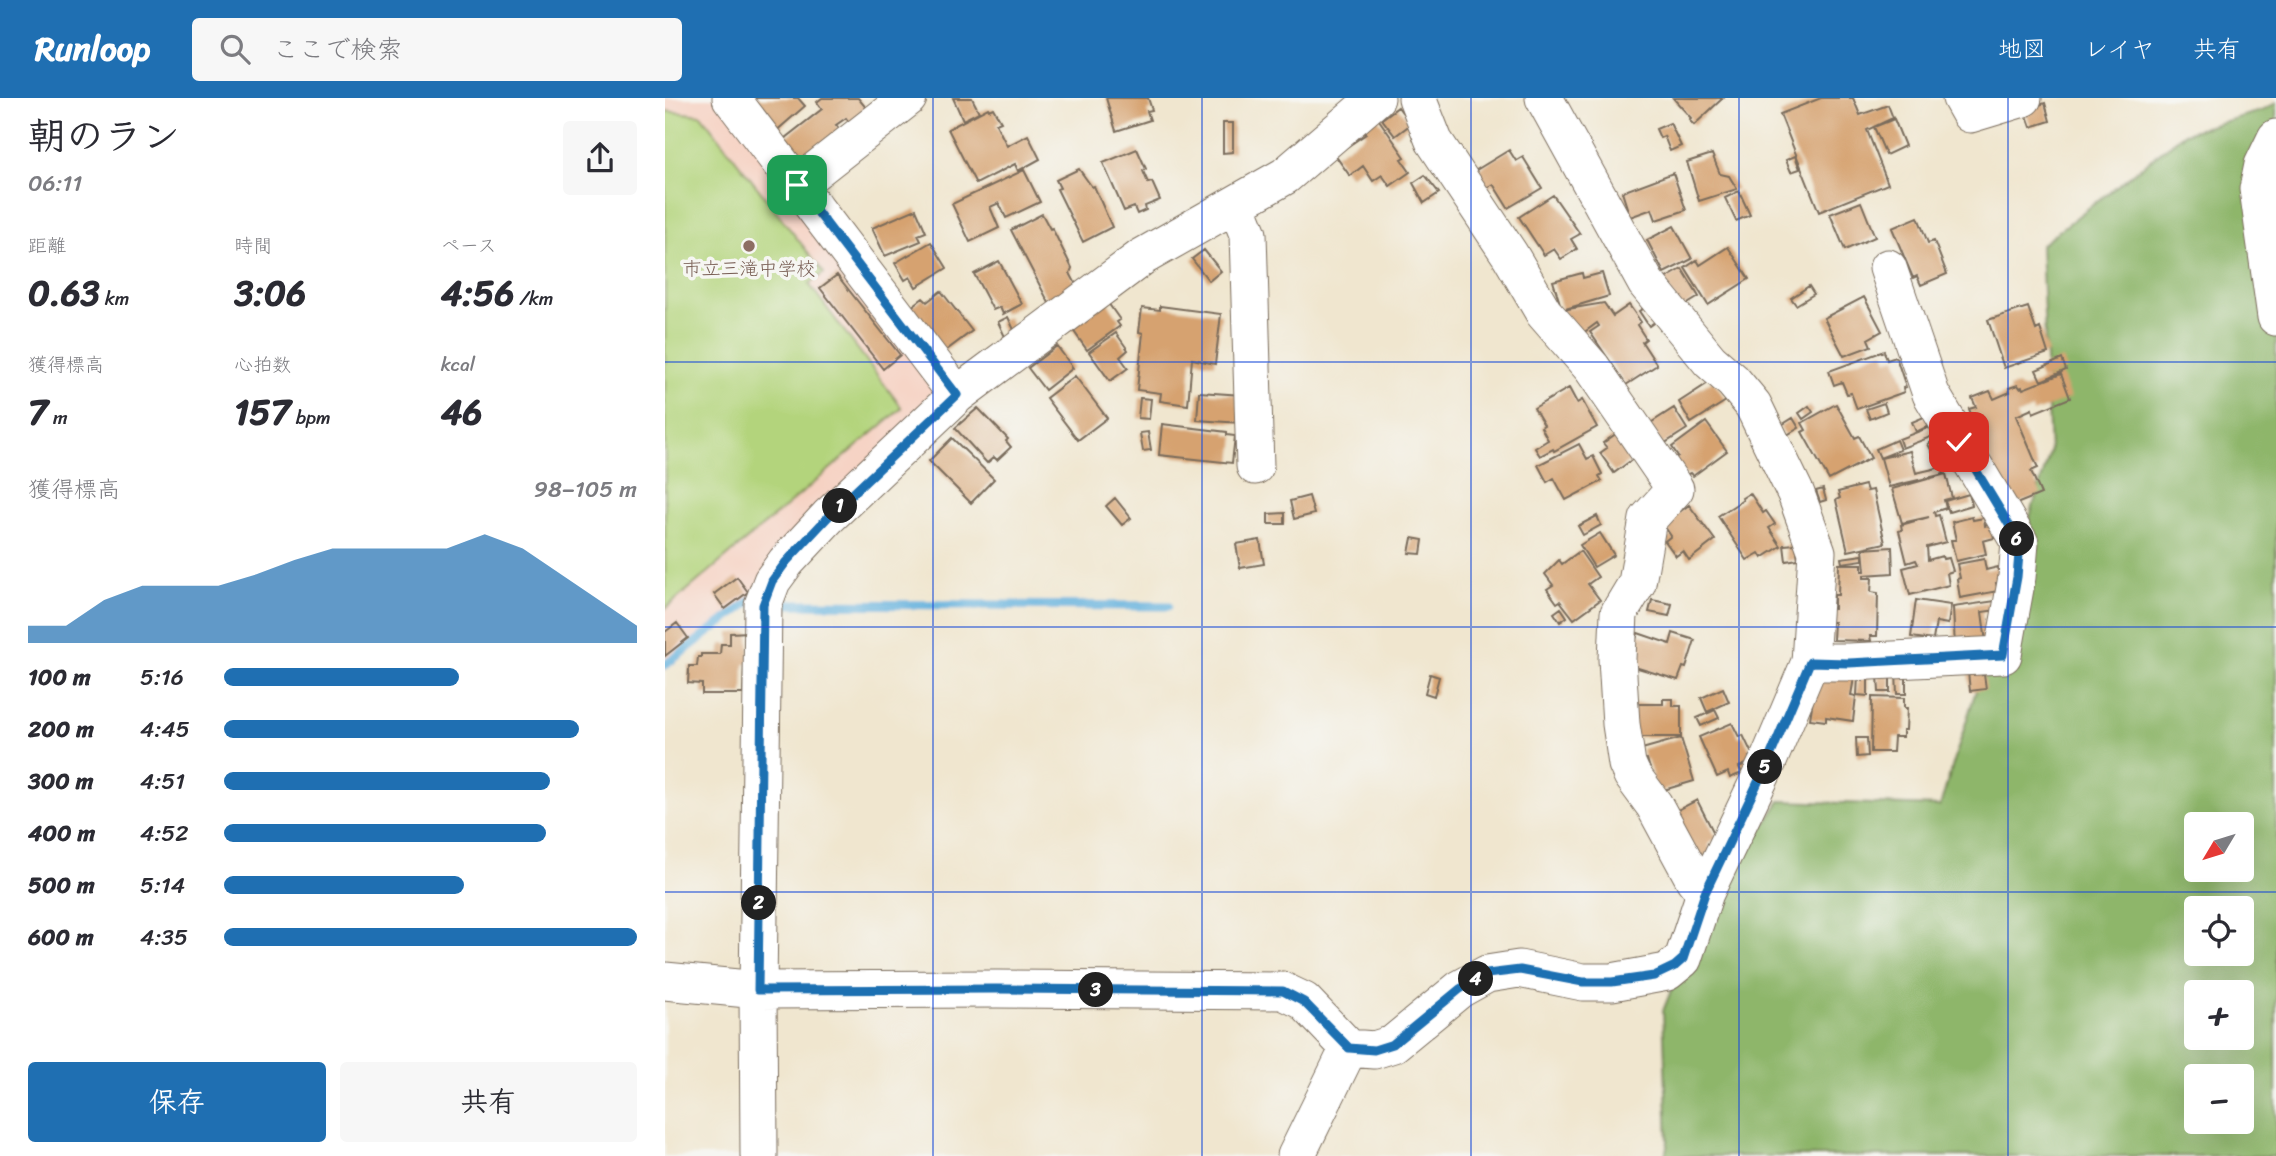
<!DOCTYPE html>
<html lang="ja">
<meta charset="utf-8">
<style>
:root{--surface:#fff;--page:#f7f7f7;--text:#2b2b33;--muted:#7c7c81;--accent:#1f6fb2}
body{margin:0;font-family:Sriracha,"Klee One",sans-serif;background:var(--page);color:var(--text);height:100vh;display:flex;flex-direction:column;font-size:26px;white-space:nowrap}
*{box-sizing:border-box;margin:0}
p{font-size:23px;color:var(--muted)}
.icon{flex:none;width:38px;height:38px;fill:none;stroke:currentColor;stroke-width:2;stroke-linecap:round;stroke-linejoin:round}
.map{position:relative;flex:1;overflow:hidden}
.details{display:flex;flex-direction:column;background:var(--surface);width:665px}
.details>*{flex:none}
.needle{width:46px;rotate:232deg}
.controls{position:absolute;left:1519px;top:714px;display:grid;gap:14px}
.controls a{display:grid;place-items:center;width:70px;height:70px;border-radius:7px;background:var(--surface);box-shadow:0 7px 28px #0002;font-size:35px}
.pin{position:absolute;display:grid;place-items:center;width:60px;height:60px;color:#fff;margin:-30px;border-radius:14px;box-shadow:0 4px 10px #0006}
.km{position:absolute;width:35px;height:35px;margin:-18px;border-radius:50%;background:#222;color:#fff;font-size:19px;line-height:35px;text-align:center}
.round{display:grid;place-items:center;flex:none;width:74px;height:74px;border-radius:7px;background:var(--page)}
.summary{display:flex;align-items:center;justify-content:space-between;height:119px;padding:0 28px}
h1{font-size:38px;font-weight:800;line-height:52px}
.figures{display:grid;grid-template-columns:repeat(3,1fr);gap:10px;height:119px;padding:7px 28px}
.figures div{display:grid;align-content:center}
.figures b{font-size:35px;font-weight:800}
.figures small{font-size:19px;font-weight:400}
.figures p{font-size:19px}
.chart{height:196px;padding:14px 28px}
.chart p{display:flex;justify-content:space-between}
.chart svg{width:100%;height:126px;margin-top:7px;fill:var(--accent);opacity:.7}
.cta{display:flex;gap:14px;margin-top:auto;padding:14px 28px}
.cta a{flex:1;height:80px;border-radius:7px;background:var(--accent);color:#fff;font-size:28px;font-weight:800;line-height:80px;text-align:center}
.cta a+a{background:var(--page);color:var(--text)}
ul{padding:0 28px;list-style:none;font-size:23px}
li{display:grid;grid-template-columns:112px 84px 1fr;align-items:center;height:52px}
li i{height:18px;border-radius:9px;background:var(--accent)}
header{display:flex;align-items:center;gap:42px;box-sizing:border-box;height:98px;padding:0 35px;background:var(--accent);color:#fff}
header strong{font-size:33px}
nav{display:flex;gap:38px;margin-inline-start:auto;font-size:24px}
.search{width:490px;height:63px;background:var(--page);display:flex;align-items:center;gap:18px;box-sizing:border-box;padding:0 24px;border-radius:7px;color:var(--muted);font-size:26px}
main{display:flex;flex:1;min-height:0}
.map>svg:first-child{display:block}
</style>
<header>
<strong>Runloop</strong>
<div class="search"><svg class="icon" aria-label="search" viewBox="0 0 24 24"><circle cx="10" cy="10" r="6"/><path d="M15 15l6 6"/></svg>ここで検索</div>
<nav><a>地図</a><a>レイヤ</a><a>共有</a></nav>
</header>
<main>
<section class="details">
<div class="summary"><div><h1>朝のラン</h1><p>06:11</p></div><a class="round"><svg class="icon" aria-label="share" viewBox="0 0 24 24"><path d="M12 15V3M7 8l5-5 5 5M5 13v7h14v-7"/></svg></a></div>
<div class="figures">
<div><p>距離</p><b>0.63<small> km</small></b></div>
<div><p>時間</p><b>3:06</b></div>
<div><p>ペース</p><b>4:56<small> /km</small></b></div>
</div>
<div class="figures">
<div><p>獲得標高</p><b>7<small> m</small></b></div>
<div><p>心拍数</p><b>157<small> bpm</small></b></div>
<div><p>kcal</p><b>46</b></div>
</div>
<div class="chart"><p><span>獲得標高</span>98–105 m</p>
<svg viewBox="0 0 160 44" preserveAspectRatio="none"><path d="M0 44V38L10 38L20 29L30 24L40 24L50 24L60 20L70 15L80 11L90 11L100 11L110 11L120 6L130 11L140 20L150 29L160 38V44z"/></svg>
</div>
<ul>
<li><b>100 m</b>5:16<i style="width:57%"></i></li>
<li><b>200 m</b>4:45<i style="width:86%"></i></li>
<li><b>300 m</b>4:51<i style="width:79%"></i></li>
<li><b>400 m</b>4:52<i style="width:78%"></i></li>
<li><b>500 m</b>5:14<i style="width:58%"></i></li>
<li><b>600 m</b>4:35<i style="width:100%"></i></li>
</ul>
<div class="cta"><a>保存</a><a>共有</a></div>
</section>
<div class="map">
<svg width="1611" height="1058" viewBox="0 0 1611 1058">
<rect width="100%" height="100%" fill="#f6f6f2"/>
<filter id="ink" filterUnits="userSpaceOnUse"><feTurbulence type="fractalNoise" baseFrequency=".0143" numOctaves="2"/><feDisplacementMap in="SourceGraphic" scale="14" xChannelSelector="R" yChannelSelector="G"/><feConvolveMatrix kernelMatrix="1 2 1 2 8 2 1 2 1" color-interpolation-filters="sRGB"/></filter>
<filter id="wash" filterUnits="userSpaceOnUse"><feTurbulence type="fractalNoise" baseFrequency=".00686" numOctaves="4" result="noise"/><feDisplacementMap in="SourceGraphic" scale="28" xChannelSelector="R" yChannelSelector="G"/><feGaussianBlur stdDeviation="1.57" result="paint"/><feColorMatrix in="noise" values="0 0 0 0 0 0 0 0 0 0 0 0 0 0 0 0 0 1.4 0 .05"/><feComposite in="paint" operator="in"/></filter>
<g filter="url(#wash)">
<rect width="100%" height="100%" fill="#f0e6cf"/>
<!-- built -->
<path fill="#f6d2c3" d="M0 0H56L279 296 91 503 0 573Z"/>
<!-- green -->
<path fill="#b3d47b" stroke="#777f4c" stroke-width="2" d="M0 13 36 17 159 175 144 186 237 310 0 511Z"/>
<!-- forest -->
<path fill="#8eb66b" stroke="#647044" stroke-width="2" fill-rule="evenodd" d="M1611 5V1058H1000L1003 1044 998 913 1028 837 1115 703 1275 708 1385 354 1376 147 1520 35 1599 12ZM1531 726H1577V772H1531ZM1531 810H1577V856H1531ZM1531 894H1577V940H1531ZM1531 978H1577V1024H1531Z"/>
<g fill="none" stroke-linecap="round" stroke-linejoin="round">
<!-- stream -->
<path stroke="#64b1dd" stroke-width="9" d="M112 506 503 508
M0 567 88 501"/>
</g>
<g id="blocks">
<!-- building -->
<path fill="#d6a26f" d="M81 0H133L140 8 110 34Z
M157 0H193L208 18 190 32 181 20 171 27 181 39 138 73 115 44 157 11 152 4Z
M288 0H307L314 14 298 22Z
M441 0H483L487 12 482 13 485 22 451 33Z
M1008 0H1058L1029 27 1024 22 1026 20Z
M1156 0H1188L1195 17 1223 7 1228 20 1202 32 1223 86 1154 114 1115 16Z
M1380 5 1385 23 1366 29 1360 12Z
M733 9 746 26 730 38 717 21Z
M323 10 324 12 328 10 336 24 331 26 342 48 363 37 375 61 353 73 350 66 311 86 283 31Z
M712 19 740 59 736 61 745 74 725 88 717 77 708 83 698 68 685 78 670 57 701 36 696 30Z
M1229 21 1240 48 1221 57 1209 29Z
M558 25H568V54L558 55Z
M1005 25 1016 48 1005 53 999 38 995 40 991 31Z
M472 51 481 71 478 73 483 85 487 84 495 102 480 108 481 112 472 116 469 109 459 113 438 65Z
M844 52 851 63 858 59 877 90 843 110 828 86 819 91 808 74Z
M1047 56 1055 76 1064 78 1072 91 1034 103 1022 64Z
M1130 58 1135 71 1126 74 1121 62Z
M414 71 427 89 429 88 447 129 418 144 392 91 395 90 391 82Z
M359 72 375 104 341 120 334 105 325 109 334 130 305 144 287 106Z
M1008 75 1021 112 991 122 987 111 965 119 957 94Z
M760 77 774 95 759 105 748 85Z
M1074 93 1085 117 1071 123 1060 100Z
M888 97 915 136 906 141 912 151 896 161 889 151 879 157 854 119Z
M1196 104 1210 139 1180 152 1165 116Z
M251 111 261 134 253 137 256 143 220 158 207 130Z
M377 116 385 131 387 130 407 170 405 175 414 192 385 207 346 132Z
M1253 119 1263 145 1269 143 1282 176 1256 187 1252 178 1248 180 1227 130Z
M1009 128 1027 161 999 175 982 142Z
M266 144 282 170 251 189 245 179 240 182 230 165Z
M1063 149 1084 181 1043 207 1020 170 1032 162 1035 167Z
M539 152 556 173 544 183 527 161Z
M334 163 357 206 338 216 335 209 328 212 309 176Z
M1017 171 1034 199 1016 210 998 182Z
M917 175 918 180 937 175 944 198 897 212 888 183Z
M172 177 235 257 218 271 155 190Z
M1144 188 1149 196 1131 207 1126 200Z
M276 193 307 233 279 254 245 210 258 200 262 204Z
M1199 199 1217 233 1203 241 1206 248 1179 258 1159 220Z
M441 202 455 222 452 224 455 228 422 252 403 225Z
M939 205 948 218 964 207 976 224 972 227 981 241 977 244 992 267 961 287 925 234 934 228 932 225 914 238 897 212Z
M495 208 556 216 550 266 527 261 523 307 495 303 496 295 472 292 478 235 474 234 477 210 495 212Z
M982 208 991 223 984 228 974 213Z
M1363 209 1371 232 1375 230 1383 255 1339 270 1323 222Z
M343 219 351 236 341 241 333 224Z
M451 235 463 252 455 259 463 270 445 283 424 254Z
M392 248 408 270 380 292 363 270Z
M1219 253 1222 262 1231 259 1241 289 1238 290 1239 294 1192 311 1186 295 1182 296 1177 284 1169 287 1164 273Z
M1397 261 1401 272 1376 283 1371 272Z
M1396 276 1405 300 1368 315 1367 311 1351 318 1373 370 1366 373 1376 396 1344 409 1304 311 1311 309 1307 300 1325 293 1329 301 1345 294 1344 290 1353 287 1355 290 1357 289 1358 291Z
M410 278 442 320 413 342 381 300Z
M1048 282 1061 303 1026 325 1014 304Z
M904 290 912 305 917 302 932 329 889 353 888 351 875 358 870 350 883 342 876 329 879 327 869 310Z
M534 294 577 297 576 325 532 322Z
M475 300 486 301 484 321 473 320Z
M1219 305 1222 314 1205 321 1201 311Z
M1171 306 1190 340 1194 338 1206 360 1164 382 1137 334 1141 332 1137 325Z
M1144 308 1148 314 1138 321 1134 315Z
M313 310 343 341 341 343 346 349 332 362 329 359 322 365 290 330Z
M1009 310 1022 331 997 347 984 326Z
M1266 316 1270 325 1251 334 1247 324Z
M1128 320 1134 330 1120 338 1115 328Z
M1041 324 1062 353 1028 378 1025 375 1021 377 1009 361 1013 358 1007 349Z
M497 326 562 334V337L570 338 567 365 494 357Z
M1273 326 1276 335 1237 350 1234 341Z
M955 333 972 358 949 375 935 355 942 350 938 345Z
M483 334 486 352 478 353 475 335Z
M1275 339 1282 351 1269 358 1263 346Z
M287 340 329 381 306 405 264 363Z
M1231 342 1235 352 1215 360 1211 351Z
M914 346 922 361 928 358 937 376 934 378 937 383 901 402 889 380 882 384 873 367Z
M1245 353 1251 375 1277 369 1279 376 1224 389 1216 360Z
M1281 376 1287 400 1279 402 1281 410 1269 414 1270 418 1274 417 1281 444 1262 449 1263 462 1277 458 1278 461 1284 460 1288 473 1282 475 1284 487 1245 497 1238 470 1253 466 1251 462 1242 465 1234 433 1237 432 1236 427 1264 419 1237 425 1227 391Z
M1200 387 1202 393 1208 392 1220 445 1183 453 1171 402 1175 400 1173 394Z
M1158 391 1161 402 1155 404 1151 393Z
M1085 395 1098 415 1101 413 1110 426 1104 430 1116 448 1097 460 1094 455 1082 462 1053 418 1078 402 1077 400Z
M1304 396 1307 407 1284 414 1280 403Z
M644 398 649 416 629 421 625 403Z
M450 400 466 420 457 427 441 408Z
M1024 407 1050 442 1024 462 1018 453 1011 458 1000 443 1006 438 998 426Z
M620 415V426H603V416Z
M932 418 936 427 918 437 913 428Z
M1307 419 1308 422 1319 420 1320 428 1326 426 1329 440 1318 443 1321 456 1291 463 1286 442H1291L1287 424Z
M935 435 949 457 929 469 915 447Z
M747 440 758 442 756 456 744 455Z
M595 442 599 466 575 470 571 446Z
M1131 446 1133 461 1121 463 1119 447Z
M1227 449 1228 475 1199 477V480H1207L1206 494 1213 495 1212 538H1205L1206 543 1168 542 1169 524H1165V511H1169V497H1173L1174 466H1197V473H1200L1198 451Z
M915 453 933 479 923 486 935 502 909 521 895 503 892 505 882 491 888 487 880 476 894 462 897 466Z
M1198 457V462L1177 465 1176 460Z
M1319 461 1321 472 1333 469 1336 484 1331 485 1333 493 1295 500 1292 481 1295 480 1292 466Z
M72 479 83 494 60 511 49 496Z
M987 502 1007 506 1004 518 984 514Z
M1251 502 1286 507 1283 526 1271 524 1268 542 1246 539Z
M1330 503 1332 512 1317 514 1321 544 1290 549 1288 509Z
M896 510 902 519 895 524 889 515Z
M12 525 23 540 0 558V534Z
M84 534 85 566H79L78 596H37V586L23 585 24 568H32L33 559H36V556H55L56 546H65V535Z
M973 535 1005 546 1008 535 1030 542 1021 570 1018 569 1013 582 963 567Z
M1316 572 1317 577 1319 576 1321 591 1305 593 1303 574Z
M1231 574H1241V596H1232Z
M1152 575 1189 580 1186 597 1191 598 1188 623 1161 619V623L1145 621Z
M765 576 774 579 769 598 760 595Z
M1225 576V594H1214L1213 577Z
M1193 578H1203V598L1192 597Z
M1058 590 1064 604 1042 614 1036 600Z
M1207 599 1239 600V610H1242L1241 632H1238V639H1229L1228 654H1206Z
M998 601H1008V608H1016V639H966V606H998Z
M1050 612 1054 620 1036 628 1032 620Z
M1067 625 1074 639 1078 637 1088 658 1084 659 1086 664 1074 669 1077 675 1065 680 1063 674 1052 679 1034 639Z
M1016 640 1029 683 992 694 982 661 979 662 977 651Z
M1191 640H1202L1203 658 1192 659Z
M1032 702 1052 741 1043 746 1047 755 1034 762 1007 715Z"/>
</g>
</g>
<g filter="url(#ink)">
<use href="#blocks" fill-opacity="0" stroke="#7a6c5c" stroke-width="2"/>
<g fill="none" stroke-linecap="round" stroke-linejoin="round">
<defs>
<path id="minor" d="M66 0 292 297
M752 0 769 43 845 157 879 215 927 270 1010 391 983 421 972 485 954 515 952 561 956 626 962 666 967 677 989 707 1029 781 1040 795
M1296 0 1305 16 1358 0
M1611 40 1598 67 1593 91 1611 219
M132 87 243 0
M571 106 583 136 590 368
M1145 564H1184L1338 557 1352 479 1355 445 1266 296 1223 170
M0 883 93 892 332 891 618 893 639 903 684 950 631 1058
M684 950 709 952 728 946 795 891 822 876 854 871 918 884H947L1002 874 1018 861 1040 795 1104 661 1145 564 1152 454 1131 396 1088 307 1068 283 1045 263 981 185 879 0
M94 1058 93 892 98 507 107 483 121 464 163 419 292 297 477 159 620 78 711 0"/>
</defs>
<!-- minor casing -->
<use href="#minor" stroke="#7a6c5c" stroke-width="39"/>
<!-- minor -->
<use href="#minor" stroke="#fff" stroke-width="37"/>
</g>
</g>
<g fill="none" stroke-linecap="round" stroke-linejoin="round" filter="url(#ink)">
<defs>
<path id="route" d="M132 87 292 297 163 419 121 464 107 483 98 507 93 892 332 891 618 893 639 904 684 950 709 952 728 946 795 891 822 876 855 872 918 884H947L989 878 1010 868 1018 861 1040 795 1104 661 1145 564 1184 565 1338 557 1352 479 1355 445 1294 344"/>
</defs>
<!-- route casing -->
<use href="#route" stroke="#fff" stroke-width="14"/>
<!-- route -->
<use href="#route" stroke="#1f6fb2" stroke-width="9"/>
</g>
<!-- grid -->
<path fill="none" stroke="#1d4ed8" stroke-width="2" stroke-opacity="0.55" d="M268 0V1058M537 0V1058M806 0V1058M1074 0V1058M1343 0V1058M0 264H1611M0 529H1611M0 794H1611"/>
<!-- markers -->
<circle fill="#8d6e63" stroke="#f6f6f2" stroke-width="2.5" cx="84" cy="148" r="7"/>
<g text-anchor="middle" stroke-width="7" stroke-linejoin="round" paint-order="stroke">
<!-- education labels -->
<g font-size="19" fill="#785e54" stroke="#f6f6f2">
<text x="84" y="177">市立三滝中学校</text>
</g>
</g>
</svg>
<div class="controls">
<a><svg class="needle" viewBox="-14 -14 28 28"><path d="M0-13l5 13h-10z" fill="#e53935"/><path d="M0 13l5-13h-10z" fill="#7c7c81"/></svg></a>
<a><svg class="icon" aria-label="locate" viewBox="0 0 24 24"><circle cx="12" cy="12" r="6"/><path d="M12 2v4M12 18v4M2 12h4M18 12h4"/></svg></a>
<a>+</a>
<a>−</a>
</div>
<div class="pin" style="left:132px;top:87px;background:#1e9e55"><svg class="icon" aria-label="arrive" viewBox="0 0 24 24"><path d="M6 21V4h12l-3 4 3 4H6"/></svg></div>
<div class="pin" style="left:1294px;top:344px;background:#d93025"><svg class="icon" aria-label="check" viewBox="0 0 24 24"><path d="M5 12l5 5 9-10"/></svg></div>
<b class="km" style="left:175px;top:408px">1</b>
<b class="km" style="left:94px;top:805px">2</b>
<b class="km" style="left:431px;top:892px">3</b>
<b class="km" style="left:811px;top:881px">4</b>
<b class="km" style="left:1100px;top:669px">5</b>
<b class="km" style="left:1352px;top:441px">6</b>
</div>
</main>
